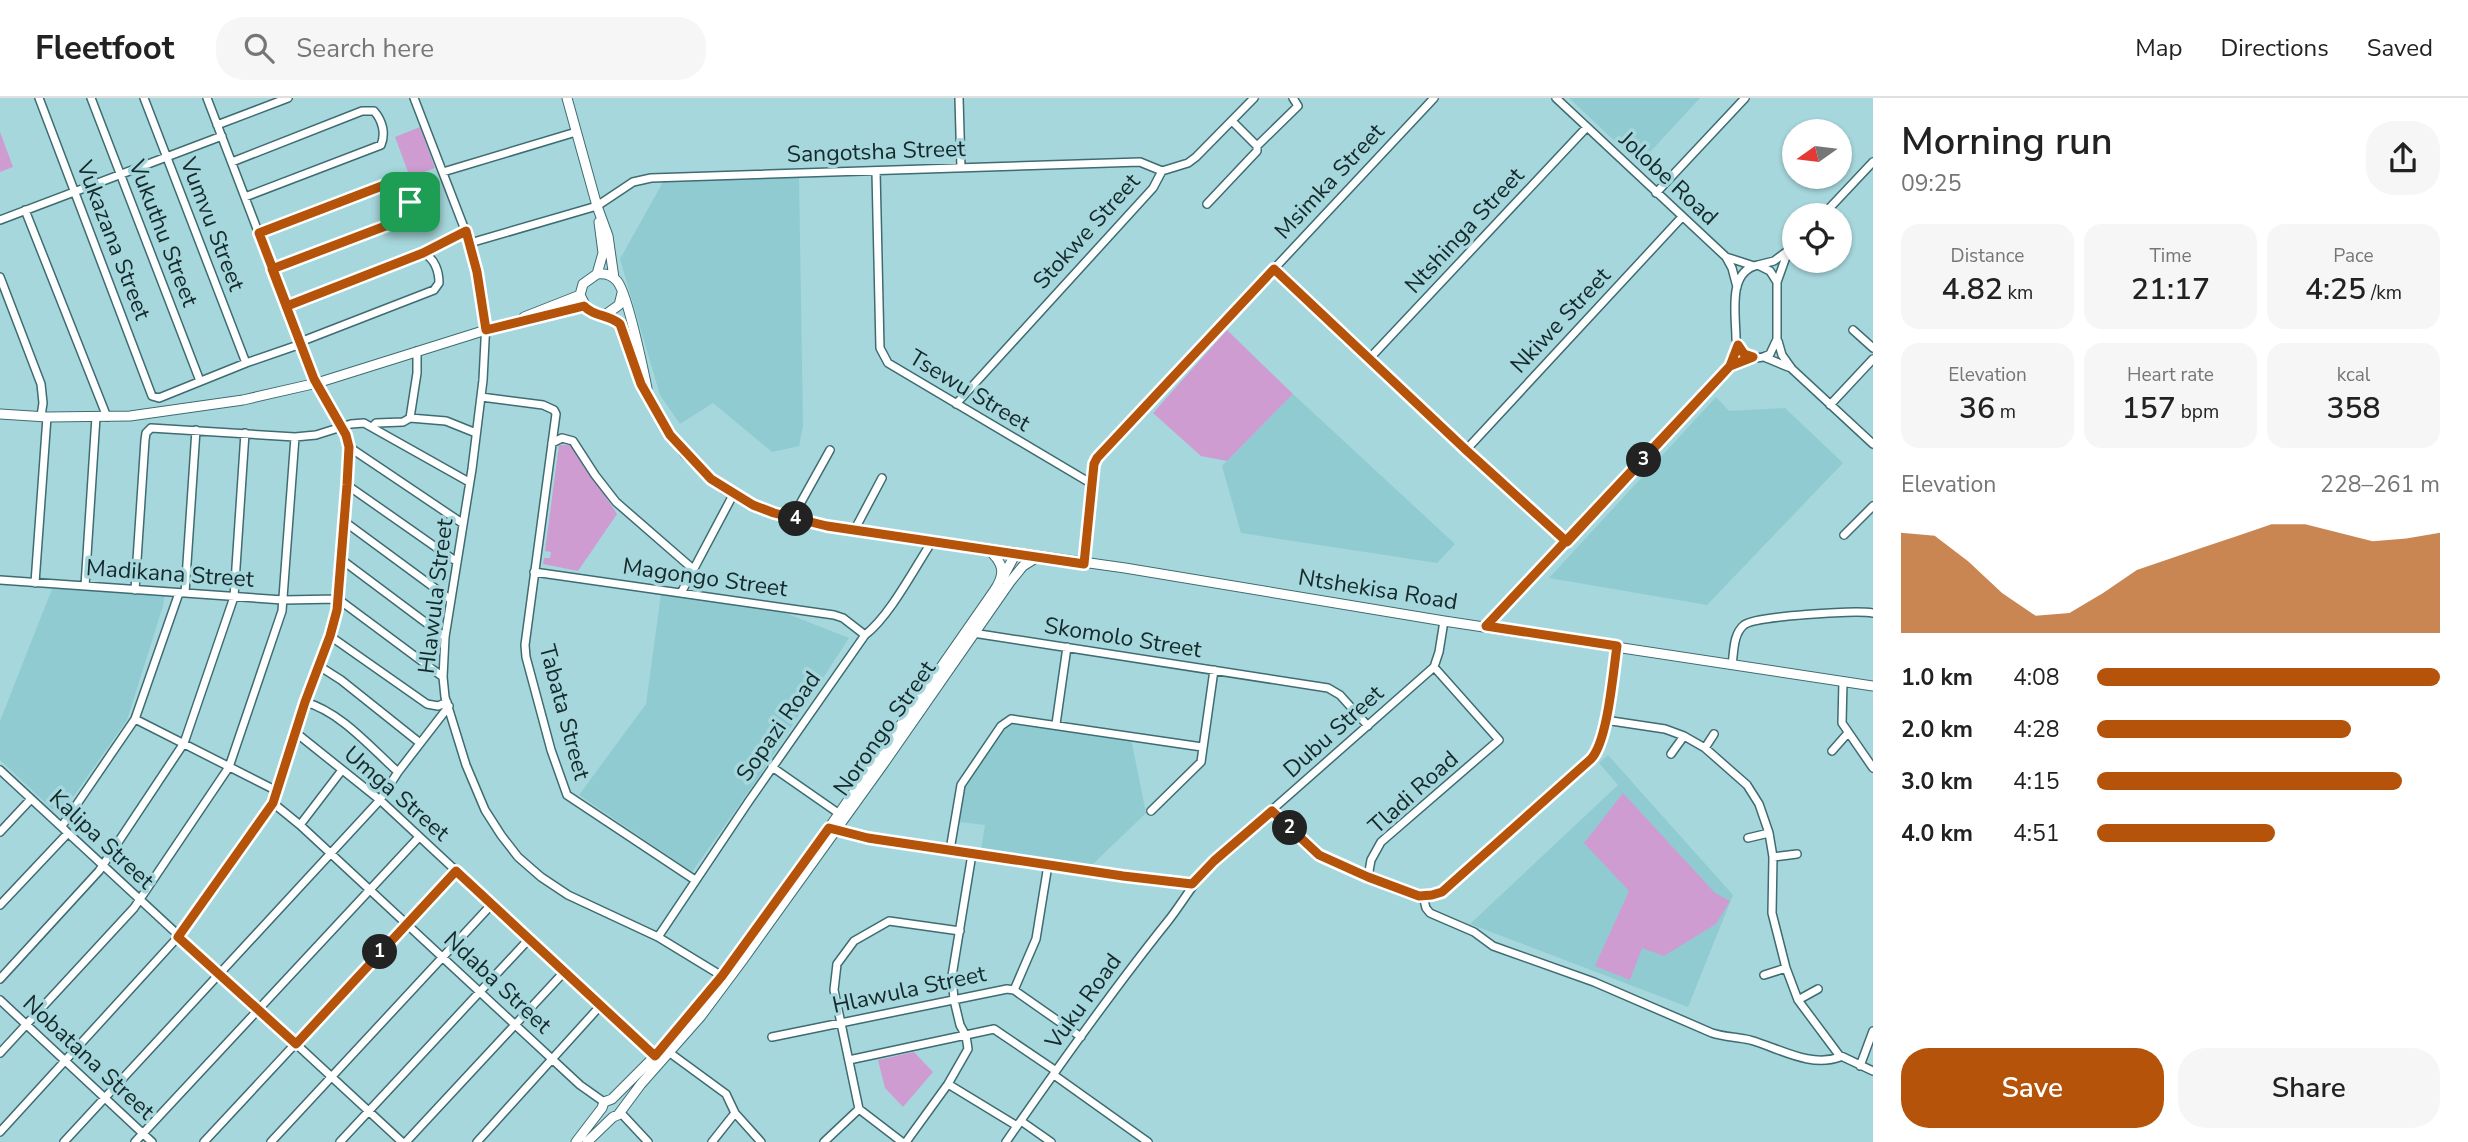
<!DOCTYPE html>
<meta charset="utf-8">
<style>
:root{--surface:#fff;--page:#f6f6f6;--text:#222;--muted:#767676;--line:#e0e0e0;--accent:#b45309}
body{margin:0;font-family:"Nunito Sans",sans-serif;background:var(--page);color:var(--text);height:100vh;display:flex;flex-direction:column;font-size:26px;white-space:nowrap}
*{box-sizing:border-box;margin:0}
p{font-size:23px;color:var(--muted)}
.icon{flex:none;width:38px;height:38px;fill:none;stroke:currentColor;stroke-width:2;stroke-linecap:round;stroke-linejoin:round}
.map{position:relative;flex:1;overflow:hidden}
.details{display:flex;flex-direction:column;background:var(--surface);width:595px}
.details>*{flex:none}
.needle{width:46px;rotate:256deg}
.controls{position:absolute;left:1782px;top:21px;display:grid;gap:14px}
.controls a{display:grid;place-items:center;width:70px;height:70px;border-radius:50%;background:var(--surface);box-shadow:0 2px 5px #0004;font-size:35px}
.pin{position:absolute;display:grid;place-items:center;width:60px;height:60px;color:#fff;margin:-30px;border-radius:14px;box-shadow:0 4px 10px #0006}
.km{position:absolute;width:35px;height:35px;margin:-18px;border-radius:50%;background:#222;color:#fff;font-size:19px;line-height:35px;text-align:center}
.round{display:grid;place-items:center;flex:none;width:74px;height:74px;border-radius:28px;background:var(--page)}
.head{display:flex;align-items:center;justify-content:space-between;height:119px;padding:0 28px}
h1{font-size:38px;font-weight:600;line-height:52px}
.figures{display:grid;grid-template-columns:repeat(3,1fr);gap:10px;height:119px;padding:7px 28px}
.figures div{display:grid;align-content:center;border-radius:18px;background:var(--page);text-align:center}
.figures b{font-size:30px;font-weight:600}
.figures small{font-size:19px;font-weight:400}
.figures p{font-size:19px}
.chart{height:196px;padding:14px 28px}
.chart p{display:flex;justify-content:space-between}
.chart svg{width:100%;height:126px;margin-top:7px;fill:var(--accent);opacity:.7}
.action{display:flex;gap:14px;margin-top:auto;padding:14px 28px}
.action a{flex:1;height:80px;border-radius:28px;background:var(--accent);color:#fff;font-size:28px;font-weight:600;line-height:80px;text-align:center}
.action a+a{background:var(--page);color:var(--text)}
ul{padding:0 28px;list-style:none;font-size:23px}
li{display:grid;grid-template-columns:112px 84px 1fr;align-items:center;height:52px}
li i{height:18px;border-radius:9px;background:var(--accent)}
header{display:flex;align-items:center;gap:42px;box-sizing:border-box;height:98px;padding:0 35px;background:var(--surface);border-bottom:2px solid var(--line)}
header strong{font-size:33px}
nav{display:flex;gap:38px;margin-inline-start:auto;font-size:24px}
.search{width:490px;height:63px;background:var(--page);display:flex;align-items:center;gap:18px;box-sizing:border-box;padding:0 24px;border-radius:28px;color:var(--muted);font-size:26px}
main{display:flex;flex:1;min-height:0}
.map>svg:first-child{display:block}
</style>
<header>
<strong>Fleetfoot</strong>
<div class="search"><svg class="icon" aria-label="search" viewBox="0 0 24 24"><circle cx="10" cy="10" r="6"/><path d="M15 15l6 6"/></svg>Search here</div>
<nav><a>Map</a><a>Directions</a><a>Saved</a></nav>
</header>
<main>
<div class="map">
<svg width="1873" height="1044" viewBox="0 0 1873 1044">
<rect width="100%" height="100%" fill="#a6d7dc"/>
<!-- built -->
<path fill="#90cbd2" d="M1569 0H1700L1639 66Z
M799 79 803 328 799 348 772 354 713 305 680 326 660 297 620 161 663 84Z
M1293 296 1455 446 1437 465 1241 435 1222 368Z
M1716 299 1729 313 1785 310 1843 365 1707 507 1549 480Z
M54 486 165 494 163 508 127 622 64 712 52 711 0 662V623Z
M661 496 783 514 849 540 758 680 692 774 579 697 646 606Z
M1013 625H1026L1131 641 1146 715 1092 767 981 752 985 727 959 724 965 687 1005 630Z
M1608 657 1733 797 1688 909 1470 826 1618 687 1599 665Z"/>
<!-- green -->
<path fill="#cf9cd2" d="M420 29 435 70 410 79 395 39Z
M0 34 13 69 0 74Z
M1227 232 1293 296 1227 363 1201 358 1153 315Z
M559 347H572L617 416 578 473 543 466 544 460H550L551 454 545 453Z
M1623 695 1715 795 1730 803 1716 826 1664 858 1642 850 1630 882 1595 868 1629 793 1584 745Z
M914 954 933 974 903 1009 885 990 878 962Z"/>
<g fill="none" stroke-linecap="round" stroke-linejoin="round">
<defs>
<path id="minor" d="M39 0 152 298 159 300 246 265 301 246
M91 0 200 283
M144 0 246 265
M414 0 470 145 486 223 483 282 472 371 445 539 443 579 445 599 466 667 485 712 501 737 518 759 541 779 568 797 658 839 722 878
M959 0 961 70
M1556 0 1726 159 1732 170 1737 189
M1232 23 1257 48 1298 8 1293 0
M217 27 288 0
M232 64 362 13H374C382 22 386 35 381 47L245 99
M876 73 880 250 888 265 1092 386
M443 74 576 34
M1656 95 1745 0
M1207 106 1257 53V48
M25 112 107 319
M1823 117 1873 64
M0 122 222 38
M259 135 395 83C407 87 410 102 411 114L404 121 272 171
M470 145 597 108 633 84 651 80 1140 64 1162 73
M1726 159 1754 168
M1758 167 1770 173 1777 184V241L1770 256C1754 265 1740 257 1736 241 1736 217 1727 173 1758 167Z
M1758 167 1774 163 1794 148
M1274 171 1567 444
M0 179 41 286 43 305 41 318
M1777 184 1787 156
M287 208 423 155 466 133
M1853 232 1873 250
M1778 243 1782 257 1792 271 1873 346
M300 244 434 192 439 185C439 174 435 160 423 155
M1764 259 1788 269
M1369 261 1587 29
M481 299 543 307 554 312 556 316 525 547 526 559 551 652 567 697 695 782
M956 306 1143 101 1153 90 1162 73 1188 65 1196 59 1254 0
M1830 307 1873 261
M410 320 446 323 476 335
M373 328 376 325 403 324 410 320 417 275V253
M552 345 562 340 573 343 595 377 616 404 693 471
M349 349 462 425
M1466 352 1682 119
M347 387 457 464
M796 421 800 406 830 352
M345 424 451 502
M855 431 882 380
M1844 437 1873 408
M342 462 445 539
M1084 466 1094 366 1097 360 1434 0
M534 474 834 517 843 520 865 537
M0 482 283 502 338 501 443 579
M35 485 47 319
M85 488 96 319
M135 492 145 342 146 335 151 330 295 339 316 337 351 326 364 325 469 384
M185 495 196 332
M681 495 733 397
M1487 528 1730 269 1753 259
M973 535 1328 590 1340 597 1368 628
M330 538 427 606 438 608 447 604
M1732 567C1734 554 1733 536 1744 527 1754 518 1857 512 1873 515
M319 568 341 582 420 645
M1843 583 1842 625 1873 670
M305 604C341 614 371 650 398 674
M135 621 277 693
M1605 622 1665 631 1684 638 1705 650 1747 687 1759 706 1769 735 1773 759 1772 815 1786 870 1798 902 1839 957 1873 973
M1056 626 1067 549
M295 634 380 702 655 958
M1705 650 1714 636
M1832 653 1847 636
M1671 656 1684 638
M772 669 841 717
M0 672 402 1044
M273 705 300 727 580 987 604 1004
M1151 713 1201 664 1214 572
M1272 713 1319 757 1368 779 1419 798 1432 797 1442 794 1596 656 1604 637 1617 548
M300 727 342 672
M62 728 135 621 179 495
M834 731 868 740 1174 785 1193 786
M0 734 31 701
M1748 740 1769 735
M950 752 961 687 1001 628 1011 621 1202 649
M1773 759 1797 756
M1368 779 1371 762 1381 744 1499 642 1434 569
M1423 798 1426 810 1430 815 1474 834 1493 848 1594 884 1712 935C1724 939 1737 939 1750 942 1779 950 1810 970 1840 959
M0 807 68 735
M658 839 749 703 865 537C890 518 915 469 933 442
M1764 877 1786 870
M0 881 99 773 184 645 234 499 245 335
M1014 892 1036 841 1048 767
M0 902 152 1044
M1798 902 1818 891
M772 939 1007 891 1014 892 1081 939
M0 955 134 810 229 669 282 513 295 339
M670 955 726 996 735 1015 761 1044
M849 962 994 931 1056 973
M1860 968 1873 933
M1054 977 1148 1044
M948 986 1017 1028
M620 1014 648 1044
M1021 1023 1051 1044
M0 1034 178 839 273 705 335 520 345 424 349 349 346 337 314 280 207 0
M64 1044 380 702 398 674 449 608
M135 1044 419 739
M204 1044 456 773
M271 1044 492 806
M340 1044 529 841
M406 1044 565 873
M477 1044 601 907
M712 1044 735 1015
M824 1044 859 1011
M902 1044 859 1011 834 892 837 866 854 843 889 823 960 833
M906 1044 948 986 968 951 966 938 960 927 954 902 952 878 972 756
M1006 1044C1058 969 1111 894 1168 823 1184 803 1195 781 1214 763L1434 569 1439 554 1444 523"/>
<path id="tertiary" d="M567 0 597 108 608 138 614 180
M597 176 603 155 599 124
M622 195 619 207 605 217 588 213 580 197 583 186 597 176C605 175 612 177 617 183 628 196 643 271 647 290
M605 217 620 226 644 291 664 327 685 356 724 391 753 407 774 415 827 428 1125 470 1444 523 1873 588
M524 219 580 197
M0 316 47 319 130 318 243 302 317 285 486 232 584 208
M1002 481 1016 455
M576 1044 602 1010 604 1004 612 1001 655 958 722 878 829 730 994 493C1006 476 1004 465 988 451
M587 1044 613 1019 618 1017 641 986 701 918 742 863 882 668 1010 484 1023 468 1039 458"/>
</defs>
<!-- minor casing -->
<use href="#minor" stroke="#3e6c71" stroke-width="10"/>
<!-- tertiary casing -->
<use href="#tertiary" stroke="#3e6c71" stroke-width="11"/>
<!-- minor -->
<use href="#minor" stroke="#fff" stroke-width="7"/>
<!-- tertiary -->
<use href="#tertiary" stroke="#fff" stroke-width="9"/>
</g>
<g fill="none" stroke-linecap="round" stroke-linejoin="round">
<defs>
<path id="route" d="M410 104 411 114 404 121 272 171 314 281 346 337 349 349 347 387 337 512 330 538 305 604 273 705 178 839 296 946 456 773 655 958 722 878 829 730 868 740 1123 778 1192 786 1214 763 1272 713 1319 757 1368 779 1419 798 1432 797 1442 794 1591 661C1608 643 1613 574 1617 548L1486 528 1730 268 1753 259 1744 256 1738 247 1730 268 1567 444 1466 352 1274 171 1097 360 1094 366 1084 466 827 428 774 415 753 407 711 381 670 337 641 286 620 226C608 216 594 219 584 208L486 232 477 174 466 133 423 155 287 208 259 135 395 83 404 88 410 104"/>
</defs>
<!-- route casing -->
<use href="#route" stroke="#fff" stroke-width="14"/>
<!-- route -->
<use href="#route" stroke="#b45309" stroke-width="9"/>
</g>
<g text-anchor="middle" stroke-width="7" stroke-linejoin="round" paint-order="stroke">
<!-- street labels -->
<g font-size="23" fill="#16292b" stroke="#a6d7dc">
<text transform="translate(876 53) rotate(-2)" y="8">Sangotsha Street</text>
<text transform="translate(1669 80) rotate(43)" y="8">Jolobe Road</text>
<text transform="translate(1329 83) rotate(-47)" y="8">Msimka Street</text>
<text transform="translate(213 126) rotate(69)" y="8">Vumvu Street</text>
<text transform="translate(1464 132) rotate(-47)" y="8">Ntshinga Street</text>
<text transform="translate(1086 133) rotate(-48)" y="8">Stokwe Street</text>
<text transform="translate(164 135) rotate(69)" y="8">Vukuthu Street</text>
<text transform="translate(114 142) rotate(69)" y="8">Vukazana Street</text>
<text transform="translate(1560 222) rotate(-47)" y="8">Nkiwe Street</text>
<text transform="translate(970 292) rotate(31)" y="8">Tsewu Street</text>
<text transform="translate(170 475) rotate(4)" y="8">Madikana Street</text>
<text transform="translate(705 479) rotate(8)" y="8">Magongo Street</text>
<text transform="translate(1378 491) rotate(9)" y="8">Ntshekisa Road</text>
<text transform="translate(435 498) rotate(-83)" y="8">Hlawula Street</text>
<text transform="translate(1123 539) rotate(9)" y="8">Skomolo Street</text>
<text transform="translate(565 614) rotate(75)" y="8">Tabata Street</text>
<text transform="translate(778 628) rotate(-55)" y="8">Sopazi Road</text>
<text transform="translate(884 630) rotate(-55)" y="8">Norongo Street</text>
<text transform="translate(1333 633) rotate(-42)" y="8">Dubu Street</text>
<text transform="translate(1413 694) rotate(-42)" y="8">Tladi Road</text>
<text transform="translate(397 695) rotate(41)" y="8">Umga Street</text>
<text transform="translate(102 741) rotate(43)" y="8">Kalipa Street</text>
<text transform="translate(498 884) rotate(43)" y="8">Ndaba Street</text>
<text transform="translate(909 891) rotate(-12)" y="8">Hlawula Street</text>
<text transform="translate(1083 903) rotate(-54)" y="8">Vuku Road</text>
<text transform="translate(89 959) rotate(43)" y="8">Nobatana Street</text>
</g>
</g>
</svg>
<div class="controls">
<a><svg class="needle" viewBox="-14 -14 28 28"><path d="M0-13l5 13h-10z" fill="#e53935"/><path d="M0 13l5-13h-10z" fill="#767676"/></svg></a>
<a><svg class="icon" aria-label="locate" viewBox="0 0 24 24"><circle cx="12" cy="12" r="6"/><path d="M12 2v4M12 18v4M2 12h4M18 12h4"/></svg></a>
</div>
<div class="pin" style="left:410px;top:104px;background:#1e9e55"><svg class="icon" aria-label="arrive" viewBox="0 0 24 24"><path d="M6 21V4h12l-3 4 3 4H6"/></svg></div>
<b class="km" style="left:380px;top:854px">1</b>
<b class="km" style="left:1290px;top:730px">2</b>
<b class="km" style="left:1644px;top:362px">3</b>
<b class="km" style="left:796px;top:421px">4</b>
</div>
<section class="details">
<div class="head"><div><h1>Morning run</h1><p>09:25</p></div><a class="round"><svg class="icon" aria-label="share" viewBox="0 0 24 24"><path d="M12 15V3M7 8l5-5 5 5M5 13v7h14v-7"/></svg></a></div>
<div class="figures">
<div><p>Distance</p><b>4.82<small> km</small></b></div>
<div><p>Time</p><b>21:17</b></div>
<div><p>Pace</p><b>4:25<small> /km</small></b></div>
</div>
<div class="figures">
<div><p>Elevation</p><b>36<small> m</small></b></div>
<div><p>Heart rate</p><b>157<small> bpm</small></b></div>
<div><p>kcal</p><b>358</b></div>
</div>
<div class="chart"><p><span>Elevation</span>228–261 m</p>
<svg viewBox="0 0 160 44" preserveAspectRatio="none"><path d="M0 44V9L10 10L20 19L30 30L40 38L50 37L60 30L70 22L80 18L90 14L100 10L110 6L120 6L130 9L140 12L150 11L160 9V44z"/></svg>
</div>
<ul>
<li><b>1.0 km</b>4:08<i style="width:100%"></i></li>
<li><b>2.0 km</b>4:28<i style="width:74%"></i></li>
<li><b>3.0 km</b>4:15<i style="width:89%"></i></li>
<li><b>4.0 km</b>4:51<i style="width:52%"></i></li>
</ul>
<div class="action"><a>Save</a><a>Share</a></div>
</section>
</main>
